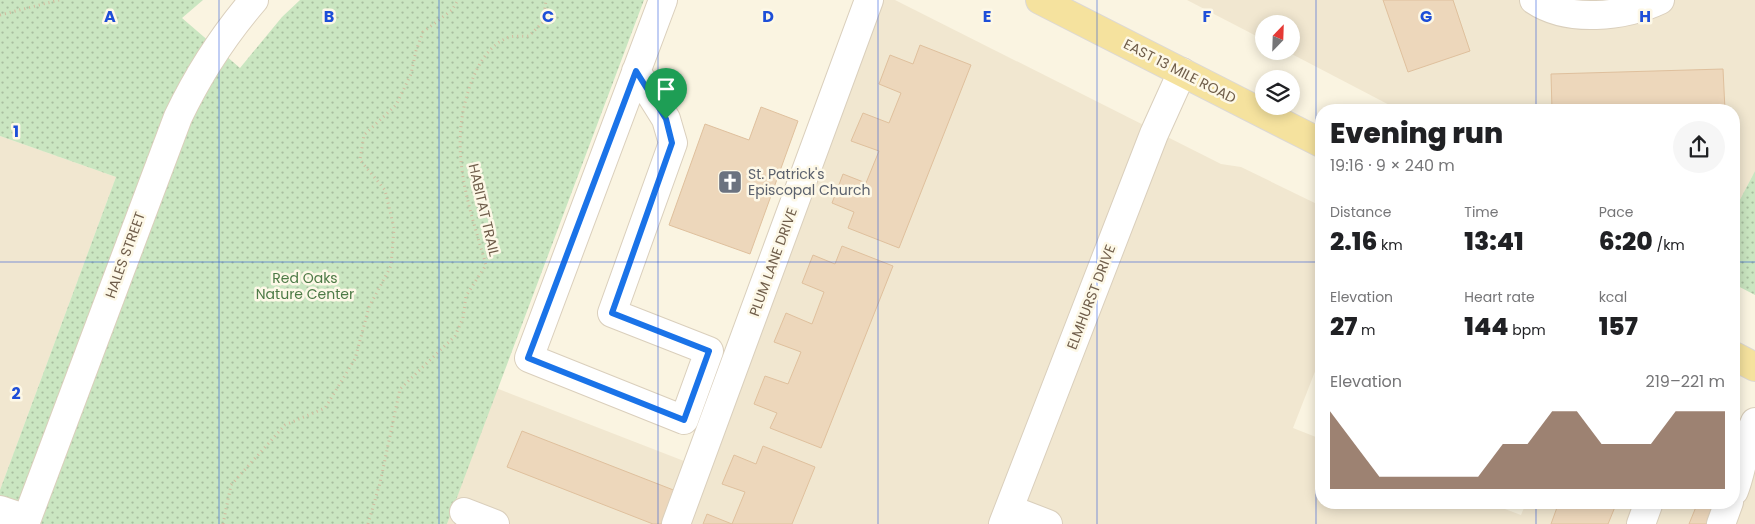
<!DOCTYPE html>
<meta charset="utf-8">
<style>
:root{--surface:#fff;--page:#f6f6f6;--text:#202124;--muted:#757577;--accent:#754e37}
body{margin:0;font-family:Poppins,sans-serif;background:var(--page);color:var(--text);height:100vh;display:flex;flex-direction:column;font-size:19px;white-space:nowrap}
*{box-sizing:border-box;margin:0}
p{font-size:16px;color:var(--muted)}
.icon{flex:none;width:28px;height:28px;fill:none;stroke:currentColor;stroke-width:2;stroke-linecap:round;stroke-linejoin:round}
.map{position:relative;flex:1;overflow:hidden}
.side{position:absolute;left:1315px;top:104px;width:425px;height:405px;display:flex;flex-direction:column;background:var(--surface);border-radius:20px;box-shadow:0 2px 12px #0003}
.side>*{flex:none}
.needle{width:32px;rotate:23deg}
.fabs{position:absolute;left:1255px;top:15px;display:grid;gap:10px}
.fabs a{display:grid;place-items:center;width:45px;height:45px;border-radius:50%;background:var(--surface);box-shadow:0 2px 12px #0003;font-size:25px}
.pin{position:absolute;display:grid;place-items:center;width:42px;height:42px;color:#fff;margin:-51px -21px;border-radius:50% 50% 50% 0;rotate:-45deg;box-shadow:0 0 5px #0007}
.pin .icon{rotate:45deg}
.round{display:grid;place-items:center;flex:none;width:52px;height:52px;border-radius:26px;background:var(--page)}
.headline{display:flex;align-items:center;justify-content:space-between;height:85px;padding:0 15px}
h1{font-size:28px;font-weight:800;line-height:38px}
.stats{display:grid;grid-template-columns:repeat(3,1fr);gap:8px;height:85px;padding:5px 15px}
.stats div{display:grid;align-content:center}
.stats b{font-size:25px;font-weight:800}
.stats small{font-size:14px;font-weight:400}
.stats p{font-size:14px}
.chart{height:140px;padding:10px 15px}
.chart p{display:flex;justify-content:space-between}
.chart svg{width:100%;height:90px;margin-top:5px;fill:var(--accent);opacity:.7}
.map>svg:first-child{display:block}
</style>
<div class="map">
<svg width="1755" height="524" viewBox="0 0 1755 524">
<defs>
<pattern id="grass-dots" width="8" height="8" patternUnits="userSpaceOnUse" patternTransform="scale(1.25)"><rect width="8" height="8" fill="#cae6c1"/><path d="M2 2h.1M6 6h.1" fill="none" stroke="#a8be9f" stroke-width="1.8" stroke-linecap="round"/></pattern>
</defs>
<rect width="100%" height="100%" fill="#faf4e1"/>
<!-- residential -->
<path fill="#f1e7d0" d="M855 0H895L1221 164 1241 167 1321 206V356L1293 428 1321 439V502L1489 503 1521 515 1526 503 1734 502V432L1755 443V524H447L496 388 684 461Z
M1187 0H1755V171L1734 211V110H1399L1286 51H1291V24H1264V40Z
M0 136 116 177 0 490Z"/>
<!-- grass -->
<path fill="url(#grass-dots)" d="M0 0H203L182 18 240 68 282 17 300 0H644L447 524H0V490L116 177 0 136Z
M1755 171V295L1734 284V211Z"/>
<!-- building -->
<path fill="#edd7bb" stroke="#dfc09d" d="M1383 0H1453L1470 51 1408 72Z
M920 45 971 65 899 248 848 228 854 212 832 203 843 174 866 183 879 151 851 141 863 113 889 123 901 93 879 84 890 55 913 64Z
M1723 69 1725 110H1552L1551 74Z
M761 107 798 121 750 254 669 225 705 124 749 140Z
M842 246 893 266 821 448 770 428 777 413 754 404 765 376 788 384 801 352 774 342 786 313 812 324 824 292 802 283 813 255 835 264Z
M522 431 676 491 663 524H653L507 467Z
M763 446 815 467 792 524H732L745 492 722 484 734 455 756 464Z
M1559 502H1617L1608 524H1551Z
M1698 502H1710L1718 506 1711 524H1689Z
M707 514 732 524H703Z"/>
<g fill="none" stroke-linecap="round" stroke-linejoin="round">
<defs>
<path id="minor" d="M1534 0C1568 23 1624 17 1660 0
M636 71 666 119 673 143 612 313 709 351 684 420 529 358 663 0
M1734 491C1743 468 1744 444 1755 422
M1009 509 1048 524
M0 510 27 519
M464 512 495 524
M25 524 178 117C199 73 223 36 254 0
M676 524 869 0
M1003 524 1154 134 1182 72
M1641 524 1649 502
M1721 524 1729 502"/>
<path id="major" d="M1040 0 1321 143
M1734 356 1755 367"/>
</defs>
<!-- minor casing -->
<use href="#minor" stroke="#dacfbc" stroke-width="30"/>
<!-- major casing -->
<use href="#major" stroke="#dcd8d4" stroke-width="30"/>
<!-- path -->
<path stroke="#d2bb9f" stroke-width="3" stroke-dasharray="1 4" stroke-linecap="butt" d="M0 15 59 0
M223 524 231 485 285 425 325 408 355 359 369 307 391 266 394 228 385 190 360 160 364 135 396 105 411 74 416 51 423 32 452 10 458 0
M368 524 380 483 400 389 455 336 463 318 466 296 486 265C467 199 446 145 473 78 479 63 490 45 507 38 513 35 523 37 529 36L543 22 546 0"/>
<!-- minor -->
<use href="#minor" stroke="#fff" stroke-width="28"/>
<!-- major -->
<use href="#major" stroke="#f5e29e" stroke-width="28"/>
</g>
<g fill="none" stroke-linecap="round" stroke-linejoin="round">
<defs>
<path id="route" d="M636 71 666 119 672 143 612 313 709 351 684 420 528 358Z"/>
</defs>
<!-- route casing -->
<use href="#route" stroke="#fff" stroke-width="10"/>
<!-- route -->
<use href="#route" stroke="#1a73e8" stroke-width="6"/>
</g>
<!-- grid -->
<path fill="none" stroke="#1d4ed8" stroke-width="1" stroke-opacity="0.55" d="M219 0V524M439 0V524M658 0V524M878 0V524M1097 0V524M1316 0V524M1536 0V110M0 262H1321M1734 262H1755M1536 502V524"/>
<!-- icons -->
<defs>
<symbol id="church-square" viewBox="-11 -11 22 22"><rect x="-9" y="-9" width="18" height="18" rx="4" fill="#6b7280" stroke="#fdf8e7"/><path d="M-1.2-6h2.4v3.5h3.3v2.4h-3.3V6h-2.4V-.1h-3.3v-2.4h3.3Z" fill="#fff"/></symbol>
</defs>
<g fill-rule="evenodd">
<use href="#church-square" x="716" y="168" width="28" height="28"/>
</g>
<g text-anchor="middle" stroke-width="5" stroke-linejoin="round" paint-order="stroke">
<!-- street labels -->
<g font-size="14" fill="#6f5d4a" stroke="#fdf8e7">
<text transform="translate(1180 71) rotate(27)" y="5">EAST 13 MILE ROAD</text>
<text transform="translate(484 210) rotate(77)" y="5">HABITAT TRAIL</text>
<text transform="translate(125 255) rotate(-70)" y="5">HALES STREET</text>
<text transform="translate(773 262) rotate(-70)" y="5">PLUM LANE DRIVE</text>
<text transform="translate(1091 297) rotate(-69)" y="5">ELMHURST DRIVE</text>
</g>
<!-- worship labels -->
<g font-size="14" fill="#5b616d" stroke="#fdf8e7" text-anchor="start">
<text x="748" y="179">St. Patrick's<tspan x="748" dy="16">Episcopal Church</tspan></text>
</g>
<!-- park labels -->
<g font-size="14" fill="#4d7a46" stroke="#fdf8e7">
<text x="305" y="283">Red Oaks<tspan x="305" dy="16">Nature Center</tspan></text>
</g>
</g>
<g font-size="16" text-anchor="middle" font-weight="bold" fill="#1d4ed8" stroke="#fdf8e7" stroke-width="5" stroke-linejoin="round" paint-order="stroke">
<text x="110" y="22">A</text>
<text x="329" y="22">B</text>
<text x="548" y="22">C</text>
<text x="768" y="22">D</text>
<text x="987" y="22">E</text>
<text x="1207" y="22">F</text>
<text x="1426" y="22">G</text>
<text x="1645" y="22">H</text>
<text x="16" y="137">1</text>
<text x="16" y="399">2</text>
</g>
</svg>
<div class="fabs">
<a><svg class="needle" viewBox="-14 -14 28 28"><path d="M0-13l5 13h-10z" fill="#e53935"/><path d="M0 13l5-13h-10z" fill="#757577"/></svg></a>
<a><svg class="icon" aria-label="layers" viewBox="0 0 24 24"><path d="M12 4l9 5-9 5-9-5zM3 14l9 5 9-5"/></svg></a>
</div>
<div class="pin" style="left:666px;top:119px;background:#1e9e55"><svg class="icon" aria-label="arrive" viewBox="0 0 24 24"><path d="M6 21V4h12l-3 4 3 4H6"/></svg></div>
<section class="side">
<div class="headline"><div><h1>Evening run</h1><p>19:16 · 9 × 240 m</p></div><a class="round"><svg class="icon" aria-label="share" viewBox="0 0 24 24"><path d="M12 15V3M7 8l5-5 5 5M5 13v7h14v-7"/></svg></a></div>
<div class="stats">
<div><p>Distance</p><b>2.16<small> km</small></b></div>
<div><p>Time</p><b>13:41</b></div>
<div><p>Pace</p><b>6:20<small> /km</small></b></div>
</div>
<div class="stats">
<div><p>Elevation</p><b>27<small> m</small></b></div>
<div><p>Heart rate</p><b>144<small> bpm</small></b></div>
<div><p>kcal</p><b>157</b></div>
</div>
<div class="chart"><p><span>Elevation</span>219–221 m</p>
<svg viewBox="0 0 160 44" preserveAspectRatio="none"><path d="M0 44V6L10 22L20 38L30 38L40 38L50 38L60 38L70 22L80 22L90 6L100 6L110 22L120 22L130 22L140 6L150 6L160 6V44z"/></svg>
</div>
</section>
</div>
